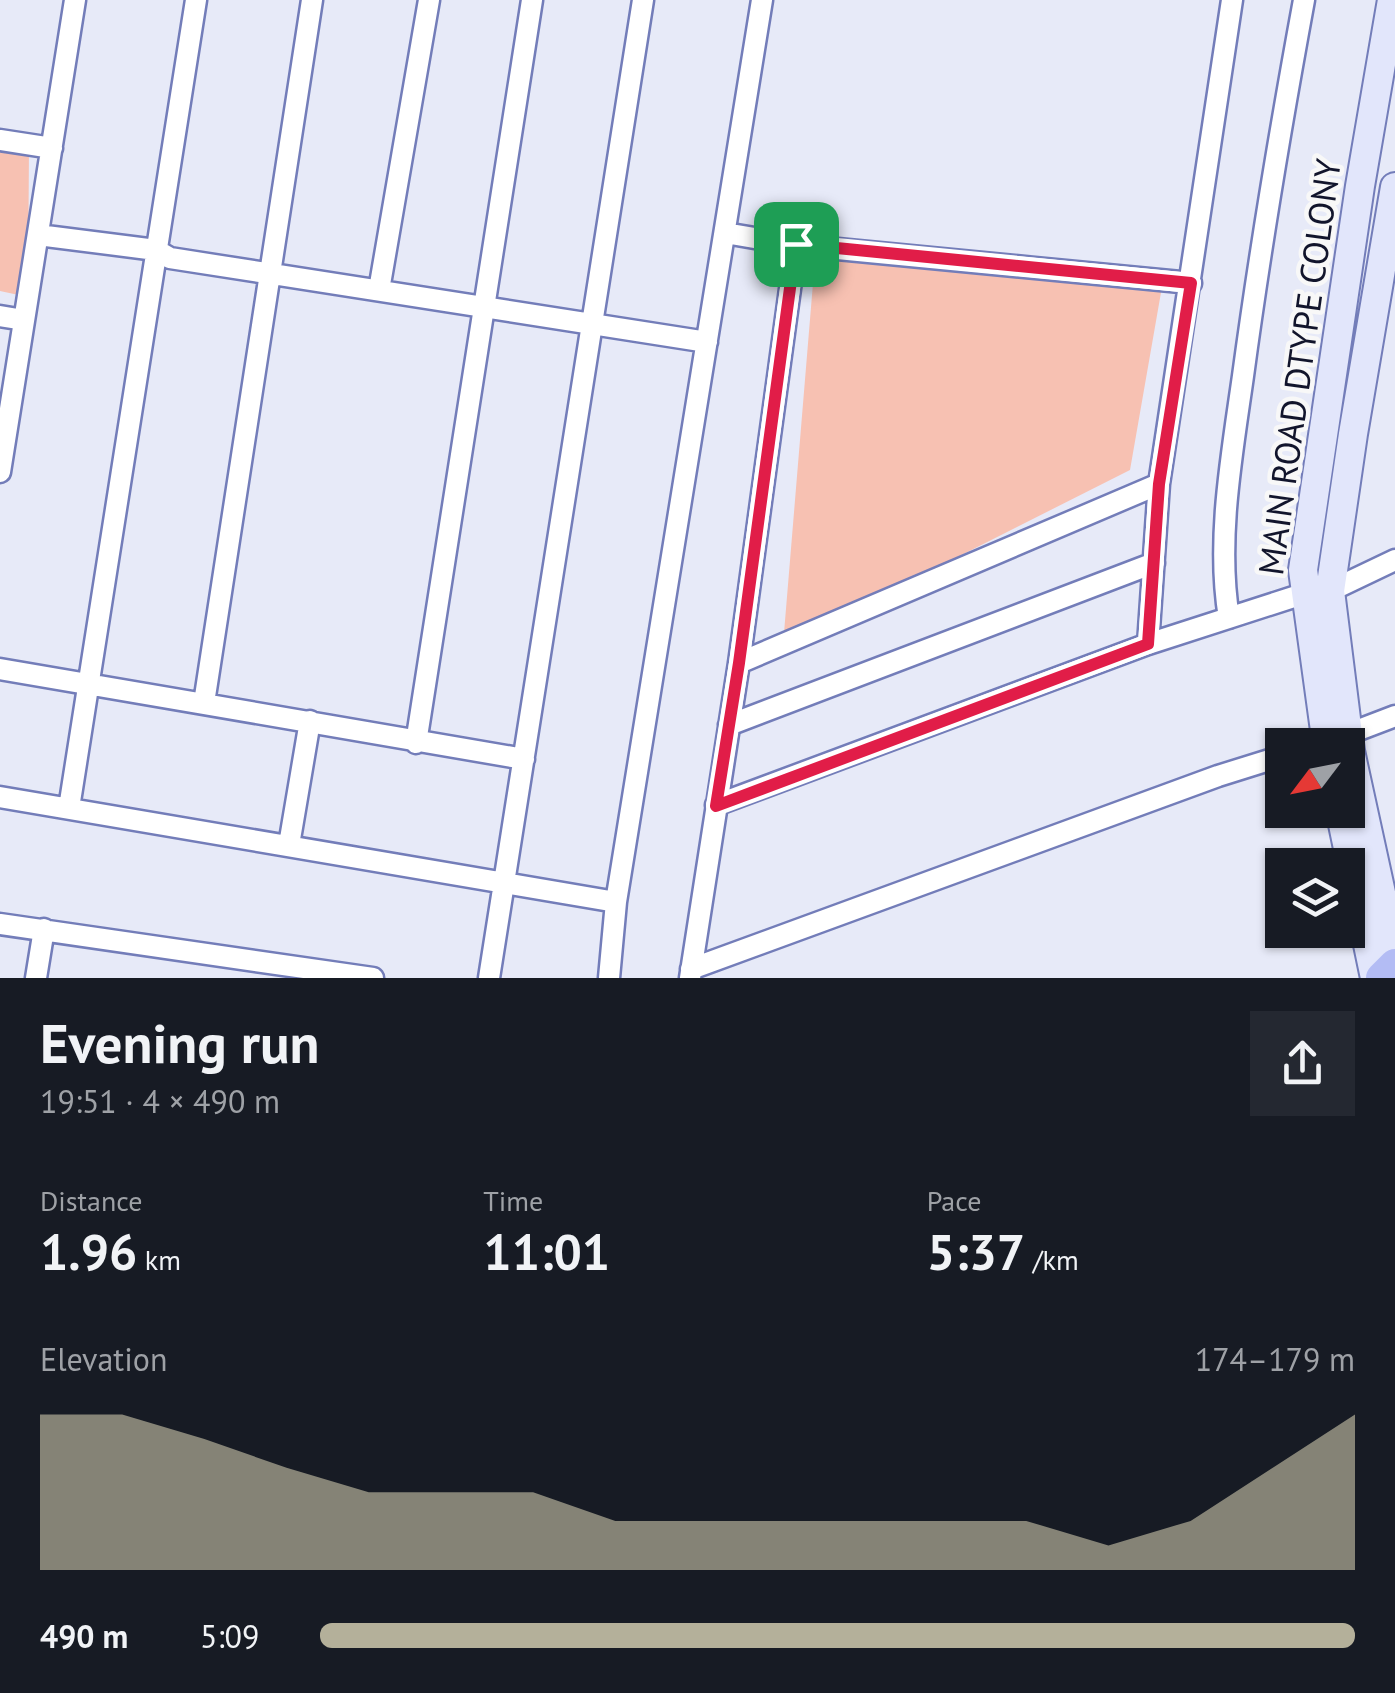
<!DOCTYPE html>
<meta charset="utf-8">
<style>
:root{--surface:#171b24;--page:#242831;--text:#f1f3f6;--muted:#9ea1a6;--accent:#b4b09a}
body{margin:0;font-family:"PT Sans",sans-serif;background:var(--page);color:var(--text);height:100vh;display:flex;flex-direction:column;font-size:38px;white-space:nowrap}
*{box-sizing:border-box;margin:0}
p{font-size:32px;color:var(--muted)}
.icon{flex:none;width:55px;height:55px;fill:none;stroke:currentColor;stroke-width:2;stroke-linecap:round;stroke-linejoin:round}
.map{position:relative;height:978px;overflow:hidden}
.panel{display:flex;flex-direction:column;background:var(--surface);flex:1}
.panel>*{flex:none}
.needle{width:65px;rotate:238deg}
.buttons{position:absolute;left:1265px;top:728px;display:grid;gap:20px}
.buttons a{display:grid;place-items:center;width:100px;height:100px;border-radius:0px;background:var(--surface);box-shadow:0 2px 8px #0004;font-size:50px}
.pin{position:absolute;display:grid;place-items:center;width:85px;height:85px;color:#fff;margin:-42px;border-radius:20px;box-shadow:0 5px 15px #0006}
.round{display:grid;place-items:center;flex:none;width:105px;height:105px;border-radius:0px;background:var(--page)}
.summary{display:flex;align-items:center;justify-content:space-between;height:170px;padding:0 40px}
h1{font-size:55px;font-weight:800;line-height:75px}
.stats{display:grid;grid-template-columns:repeat(3,1fr);gap:15px;height:170px;padding:10px 40px}
.stats div{display:grid;align-content:center}
.stats b{font-size:50px;font-weight:800}
.stats small{font-size:28px;font-weight:400}
.stats p{font-size:28px}
.chart{height:280px;padding:20px 40px}
.chart p{display:flex;justify-content:space-between}
.chart svg{width:100%;height:180px;margin-top:10px;fill:var(--accent);opacity:.7}
ul{padding:0 40px;list-style:none;font-size:32px}
li{display:grid;grid-template-columns:160px 120px 1fr;align-items:center;height:75px}
li i{height:25px;border-radius:12px;background:var(--accent)}
.map>svg:first-child{display:block}
</style>
<div class="map">
<svg width="1395" height="978" viewBox="0 0 1395 978">
<rect width="100%" height="100%" fill="#e7eaf8"/>
<!-- green -->
<path fill="#f7c1b2" d="M0 140 29 144 28 297 0 291Z
M816 247 1163 281 1130 470 783 645Z"/>
<g fill="none" stroke-linecap="round" stroke-linejoin="round">
<defs>
<path id="minor" d="M0 140 52 148
M725 233 796 245 1191 283
M38 235 156 250 170 258 707 342
M379 290 429 0
M0 316 24 320
M0 472 75 0
M1330 591 1395 560
M1229 618C1216 540 1232 454 1243 376 1260 250 1281 125 1304 0
M1148 644 1159 484
M739 663 1159 484 1232 0
M0 669 524 759
M204 703 312 0
M729 725 1154 563
M1348 734 1395 716
M416 743 532 0
M0 797 616 902
M716 805 1148 644 1306 593
M69 808 196 0
M289 845 310 721
M0 924 373 978
M691 969 1218 776 1282 756
M36 978 44 929
M489 978 643 0
M609 978 616 902 762 0
M690 978 739 663 796 245"/>
<path id="secondary" d="M1395 187 1353 434 1330 591 1350 751 1395 957
M1327 745 1303 570 1360 186 1392 0
M1340 810 1375 978"/>
<path id="trunk" d="M1382 978 1395 965"/>
</defs>
<!-- minor casing -->
<use href="#minor" stroke="#737db9" stroke-width="25"/>
<!-- secondary casing -->
<use href="#secondary" stroke="#737db9" stroke-width="32"/>
<!-- trunk casing -->
<use href="#trunk" stroke="#6e77ad" stroke-width="38"/>
<!-- minor -->
<use href="#minor" stroke="#fff" stroke-width="20"/>
<!-- secondary -->
<use href="#secondary" stroke="#e2e6fb" stroke-width="28"/>
<!-- trunk -->
<use href="#trunk" stroke="#b3bcf4" stroke-width="32"/>
</g>
<g fill="none" stroke-linecap="round" stroke-linejoin="round">
<defs>
<path id="route" d="M796 244 1191 283 1159 484 1148 644 716 806 739 663Z"/>
</defs>
<!-- route casing -->
<use href="#route" stroke="#fff" stroke-width="20"/>
<!-- route -->
<use href="#route" stroke="#e11d48" stroke-width="12"/>
</g>
<g text-anchor="middle" stroke-width="9" stroke-linejoin="round" paint-order="stroke">
<!-- street labels -->
<g font-size="35" fill="#12152c" stroke="#f8f8f8">
<text transform="translate(1300 367) rotate(-82)" y="12">MAIN ROAD DTYPE COLONY</text>
</g>
</g>
</svg>
<div class="buttons">
<a><svg class="needle" viewBox="-14 -14 28 28"><path d="M0-13l5 13h-10z" fill="#e53935"/><path d="M0 13l5-13h-10z" fill="#9ea1a6"/></svg></a>
<a><svg class="icon" aria-label="layers" viewBox="0 0 24 24"><path d="M12 4l9 5-9 5-9-5zM3 14l9 5 9-5"/></svg></a>
</div>
<div class="pin" style="left:796px;top:244px;background:#1e9e55"><svg class="icon" aria-label="arrive" viewBox="0 0 24 24"><path d="M6 21V4h12l-3 4 3 4H6"/></svg></div>
</div>
<section class="panel">
<div class="summary"><div><h1>Evening run</h1><p>19:51 · 4 × 490 m</p></div><a class="round"><svg class="icon" aria-label="share" viewBox="0 0 24 24"><path d="M12 15V3M7 8l5-5 5 5M5 13v7h14v-7"/></svg></a></div>
<div class="stats">
<div><p>Distance</p><b>1.96<small> km</small></b></div>
<div><p>Time</p><b>11:01</b></div>
<div><p>Pace</p><b>5:37<small> /km</small></b></div>
</div>
<div class="chart"><p><span>Elevation</span>174–179 m</p>
<svg viewBox="0 0 160 44" preserveAspectRatio="none"><path d="M0 44V6L10 6L20 12L30 19L40 25L50 25L60 25L70 32L80 32L90 32L100 32L110 32L120 32L130 38L140 32L150 19L160 6V44z"/></svg>
</div>
<ul>
<li><b>490 m</b>5:09<i style="width:100%"></i></li>
</ul>
</section>
